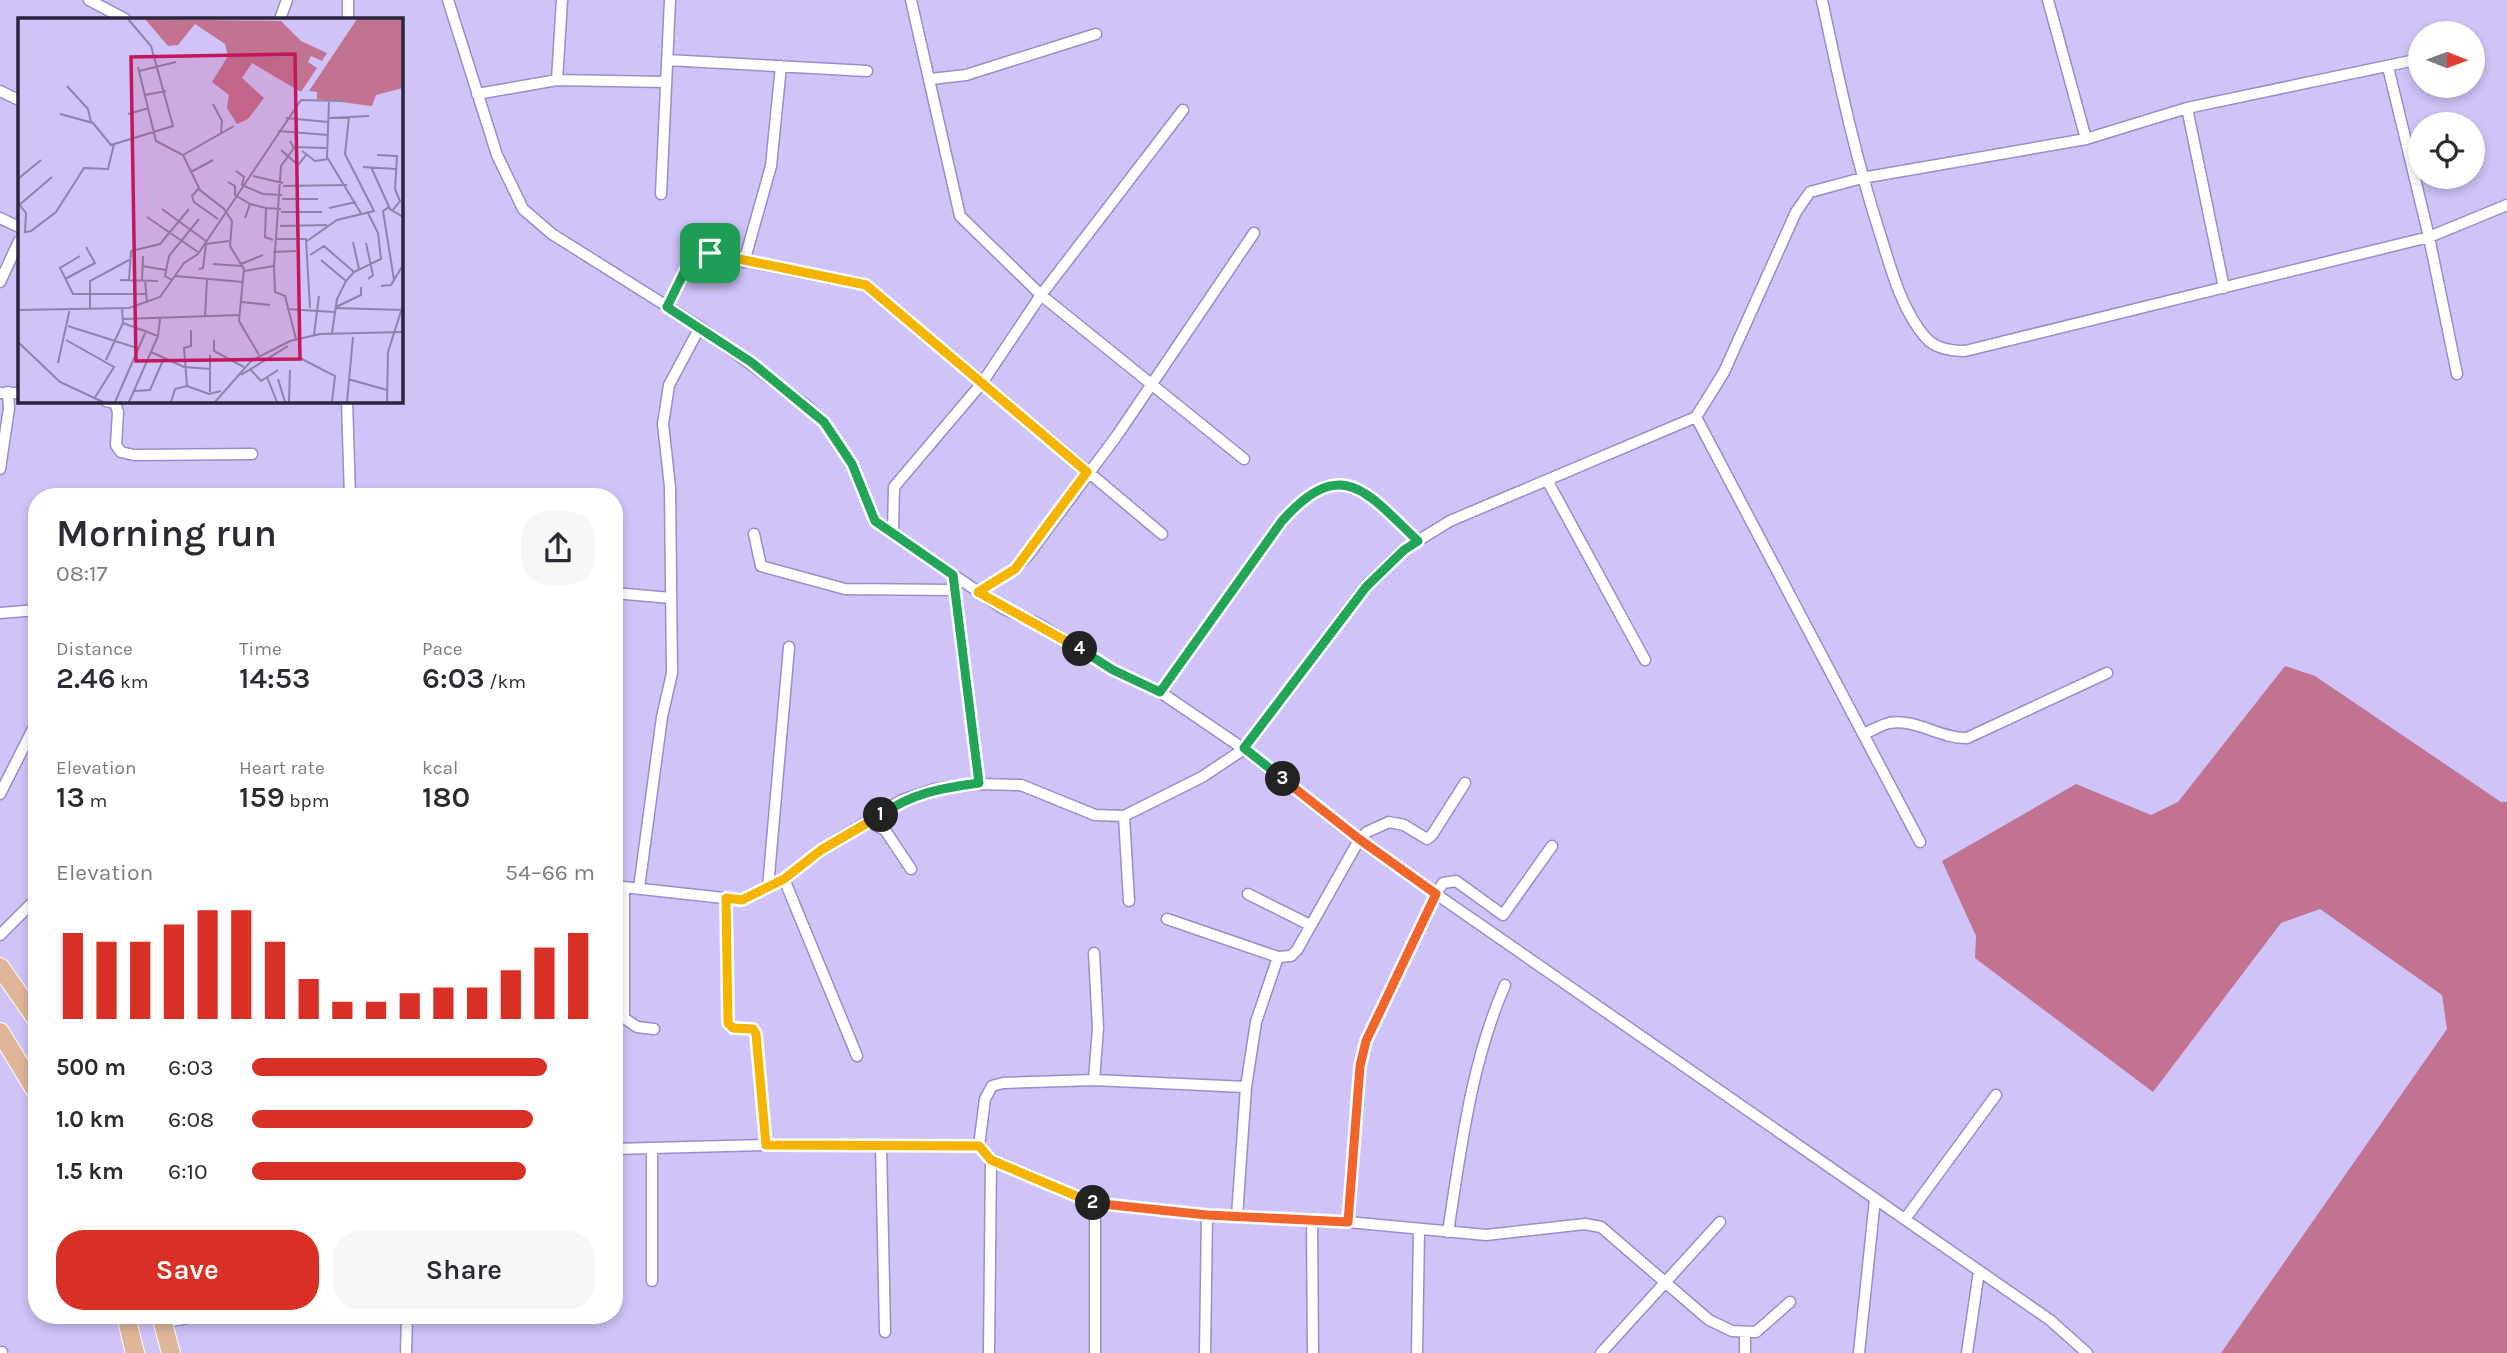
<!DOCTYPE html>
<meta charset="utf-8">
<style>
:root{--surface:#fff;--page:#f7f7f7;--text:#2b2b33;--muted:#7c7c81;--accent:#d93025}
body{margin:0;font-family:Karla,sans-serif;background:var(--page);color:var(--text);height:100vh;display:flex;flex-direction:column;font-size:26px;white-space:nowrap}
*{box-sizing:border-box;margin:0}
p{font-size:23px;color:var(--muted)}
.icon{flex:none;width:38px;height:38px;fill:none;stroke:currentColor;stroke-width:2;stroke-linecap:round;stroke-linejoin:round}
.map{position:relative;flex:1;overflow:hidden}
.details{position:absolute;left:28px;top:488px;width:595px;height:836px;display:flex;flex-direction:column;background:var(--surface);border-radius:28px;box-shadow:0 4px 10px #0003}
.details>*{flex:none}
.needle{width:46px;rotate:91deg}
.controls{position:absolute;left:2408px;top:21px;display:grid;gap:14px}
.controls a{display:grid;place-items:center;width:77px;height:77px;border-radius:50%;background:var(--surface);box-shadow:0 4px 10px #0003;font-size:35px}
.pin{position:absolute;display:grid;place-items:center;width:60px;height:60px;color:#fff;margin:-30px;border-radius:14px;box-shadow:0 4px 10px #0006}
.km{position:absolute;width:35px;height:35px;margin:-18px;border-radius:50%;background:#222;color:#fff;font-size:19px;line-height:35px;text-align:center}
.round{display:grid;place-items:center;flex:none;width:74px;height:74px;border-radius:28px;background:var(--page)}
.overview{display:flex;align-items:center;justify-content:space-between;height:119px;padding:0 28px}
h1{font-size:38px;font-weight:600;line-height:52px}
.metrics{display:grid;grid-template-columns:repeat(3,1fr);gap:10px;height:119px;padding:7px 28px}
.metrics div{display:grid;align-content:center}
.metrics b{font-size:30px;font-weight:600}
.metrics small{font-size:19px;font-weight:400}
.metrics p{font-size:19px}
.chart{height:196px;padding:14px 28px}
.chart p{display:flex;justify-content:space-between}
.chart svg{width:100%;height:126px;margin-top:7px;stroke:var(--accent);stroke-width:6}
.cta{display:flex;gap:14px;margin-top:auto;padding:14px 28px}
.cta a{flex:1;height:80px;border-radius:28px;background:var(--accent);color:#fff;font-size:28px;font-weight:600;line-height:80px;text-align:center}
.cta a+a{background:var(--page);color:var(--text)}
ul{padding:0 28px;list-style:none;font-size:23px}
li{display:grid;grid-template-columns:112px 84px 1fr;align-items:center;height:52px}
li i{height:18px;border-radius:9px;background:var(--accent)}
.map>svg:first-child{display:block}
</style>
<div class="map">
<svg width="2507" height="1353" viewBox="0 0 2507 1353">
<rect width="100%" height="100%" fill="#cfc3f7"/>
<!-- forest -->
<path fill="#c27392" d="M2285 666 2315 676 2501 802H2507V1353H2221L2447 1029 2442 995 2320 909 2281 923 2153 1092 1975 958 1976 936 1942 861 2076 784 2151 815 2178 802Z"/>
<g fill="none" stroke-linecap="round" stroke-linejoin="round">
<defs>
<path id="minor" d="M89 0 125 19
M348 0V19
M448 0 497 155 523 209 552 234 700 327 806 405 824 422 852 464 875 521 1002 608 1039 624 1113 670 1160 692 1244 749 1359 840 1436 894 2050 1320 2087 1353
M911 0 960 216 1041 295 1244 459
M1822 0C1839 81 1856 161 1882 240 1892 273 1903 312 1926 338 1936 349 1951 351 1965 351L2429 237 2507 205
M2048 0 2086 139
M280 19 287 0
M667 60 867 71
M2388 67 2429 237 2457 374
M931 79 966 75 1096 34
M557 80 562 0
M0 91 19 100
M477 94 557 80 666 82
M2187 108 2224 288
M661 194 670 0
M0 218 19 227
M744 262 771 166 781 66
M0 282 19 241
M667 307 691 258 698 252 866 285 1162 534
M0 393H19
M106 401 115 403 118 412 116 445 121 452 134 455 252 454
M347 401 350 497
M1696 417 1920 842
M0 469 9 408 8 392
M1547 480 1645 660
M893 533 894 487 982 383 1041 295 1183 110
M754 534 761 566 845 589 955 590
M954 585 979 784
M978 591 1015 569 1029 554 1118 434 1254 233
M614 593 671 598
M0 613 37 610
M1160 692 1282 521C1342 454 1366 492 1418 541
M1863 734C1871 731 1881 725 1889 723 1915 718 1941 739 1967 738L2107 673
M0 794 37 721
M1124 816 1129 901
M870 822 885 830 911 869
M784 879 857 1056
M614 886 742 900 784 879 821 850 902 800 935 789 979 784 1021 785 1095 815 1124 816 1202 777 1244 749 1365 587 1403 550 1450 521 1696 417 1724 372 1796 212 1810 192 1862 178 2086 139 2187 108 2420 59
M768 887 789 647
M624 888V1018L637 1027 654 1029
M639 888 662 717 672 673 670 487 663 424 669 385 700 327
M1248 894 1310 925
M726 899 728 1023 732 1028 753 1029 756 1034 766 1145
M1167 919 1278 957 1256 1022 1246 1087
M0 935 37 898
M1094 953 1098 1028 1094 1080
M1278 957 1291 956 1297 950 1359 840 1367 832 1389 822 1404 825 1427 839 1432 835 1465 783
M881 1145 885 1332
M979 1146 985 1099 992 1086 1003 1083 1094 1080 1246 1087 1237 1216
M652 1148V1281
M614 1149 766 1145 979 1146 991 1159 1095 1204 1207 1215 1348 1222 1486 1235 1585 1224 1601 1227 1709 1320 1732 1331 1756 1332 1790 1302
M1095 1204V1353
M1905 1219 1996 1095
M1312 1221 1313 1353
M1348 1222 1360 1066 1366 1041 1436 894 1443 883 1456 881 1503 915 1552 846
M1448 1232C1461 1148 1471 1063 1505 985
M163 1323 197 1316
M1745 1332V1353
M1 1353 2 1352
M406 1353 407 1316
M989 1353 991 1159
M1205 1353 1207 1215
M1417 1353 1419 1230
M1601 1353 1720 1222
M1859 1353 1875 1199
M1967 1353 1979 1271"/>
<path id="primary" d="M0 967 37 1020
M0 1032 37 1093
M126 1316 135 1353
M161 1316 171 1353"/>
</defs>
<!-- minor casing -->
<use href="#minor" stroke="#9c8cc9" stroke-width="13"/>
<!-- primary casing -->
<use href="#primary" stroke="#fff" stroke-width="20"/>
<!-- minor -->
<use href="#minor" stroke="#fff" stroke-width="10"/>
<!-- primary -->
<use href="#primary" stroke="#dfb69a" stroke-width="18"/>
</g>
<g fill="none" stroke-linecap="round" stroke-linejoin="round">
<defs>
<path id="split-1" d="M710 253 698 252 691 258 667 307 751 362 824 422 852 464 875 521 953 575 979 783C942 788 912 793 881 815"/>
<path id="split-2" d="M881 815 821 850 784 879 742 900 726 898 728 1023 733 1028 753 1029 756 1034 766 1145 979 1146 991 1160 1093 1203"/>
<path id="split-3" d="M1093 1203 1207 1215 1348 1222 1360 1066 1366 1041 1436 894 1359 839 1283 779"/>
<path id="split-4" d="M1080 649 1113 670 1160 692 1282 521C1342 454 1366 492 1418 541L1404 550 1366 587 1244 748 1283 779"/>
<path id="split-5" d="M710 253 866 285 1087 472 1015 569 978 592 1080 649"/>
</defs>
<!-- split-1 casing -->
<use href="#split-1" stroke="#fff" stroke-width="14"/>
<!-- split-2 casing -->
<use href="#split-2" stroke="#fff" stroke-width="14"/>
<!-- split-3 casing -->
<use href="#split-3" stroke="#fff" stroke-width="14"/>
<!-- split-4 casing -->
<use href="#split-4" stroke="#fff" stroke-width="14"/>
<!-- split-5 casing -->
<use href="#split-5" stroke="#fff" stroke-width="14"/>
<!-- split-1 -->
<use href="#split-1" stroke="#22a559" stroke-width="9"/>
<!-- split-2 -->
<use href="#split-2" stroke="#f5b400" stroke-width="9"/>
<!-- split-3 -->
<use href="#split-3" stroke="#f0652b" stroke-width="9"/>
<!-- split-4 -->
<use href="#split-4" stroke="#22a559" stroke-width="9"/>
<!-- split-5 -->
<use href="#split-5" stroke="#f5b400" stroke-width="9"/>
</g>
<!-- overview -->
<g transform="translate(18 18)">
<rect width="385" height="385" fill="#cfc3f7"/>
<path d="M127 1 263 3 283 23 309 35 304 43 293 38 290 44 299 50 283 74 234 45 224 60 246 80 230 101 219 106 209 90 211 77 194 64 210 38 207 26 177 6 160 27 150 28ZM339 1H385V70L358 77 354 88 299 81V74L291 73Z" fill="#c27392"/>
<path fill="none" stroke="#8d83ad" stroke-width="2" d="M120 49 138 123 165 137 182 172 206 191 214 203 212 228 226 251 221 303 241 337M121 53 158 44M49 68 70 91 73 104M127 77 148 73M311 83 309 139 344 197M195 86 204 103 203 115M42 96 75 105 93 127 155 108 133 28 110 1M110 96 131 90M268 100 310 104M311 100 351 98M260 113 310 117M272 123 276 130 263 148 256 248 257 274 267 278 278 321M276 129 308 130M263 132 280 147 288 137M284 133 297 143 311 141M165 137 216 108M359 137 379 138 377 171 382 183 374 193M345 149 378 151M353 149 372 191 385 199M218 153 226 159 224 167 245 176 264 177M173 154 195 142M235 158 265 165M0 161 23 142M210 164 217 168V177L232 186M265 168 329 167M181 170 174 178 176 184 200 201M264 181H300M0 185 8 195 7 214 13 213 38 194 66 150 90 151 96 126M0 188 34 159M371 189 365 193 376 262M311 190 338 184M144 191 188 223M263 194H304M129 199 180 234M227 200 232 186 248 190M262 208 309 207M257 221H288L292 290M255 222 247 219 248 190 263 191M289 223 319 202 356 193 327 136 331 99M335 224 341 251M348 225 355 257 350 261M188 226 211 223M255 234 278 233M292 237 306 228 336 254M62 238 42 250 55 276H127M303 242 328 263M195 246 224 248M223 246 245 237M124 248 148 252M181 251 185 250 188 226M226 253 256 248M157 258 225 264M47 261 77 245 68 229M102 262 140 263M111 262 113 233 142 226 171 191M124 262 125 238M127 262 129 285M154 262 147 258 151 238 181 201M363 268 373 267 385 247M223 284 252 287M318 289 343 277V269M72 290V263L111 242M317 290 385 292M269 291 316 294M0 292 111 290 142 279 166 245 180 236 283 82 324 83M187 298 189 261M105 301 222 297M105 305 140 318M50 308 119 330M314 315 319 281 328 263 336 254 363 241 360 215 350 195M296 317 301 278M48 322 96 349 76 381M196 322V333L226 349M0 324 42 364 85 384M133 334 166 349 193 351M192 337V374M282 340 317 358 314 384M88 342 105 305 104 290M40 345 52 290M232 351 243 363 260 352M223 357 270 328M249 359 259 384M260 361 267 384M330 361 369 372M169 368 191 376 203 373M116 373 132 372 146 340M97 384 128 313M111 384 140 318 142 301M153 384 157 371 169 368 166 330 173 328V312M197 384 233 343 272 323 302 316 385 314M271 384 272 352M329 384 335 319M369 384 370 334 385 287"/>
<path fill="#c2185b" fill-opacity="0.15" stroke="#c2185b" stroke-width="3.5" d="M277 36 282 341 118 343 113 39Z"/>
<rect width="385" height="385" fill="none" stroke="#2b243d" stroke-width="3.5"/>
</g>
</svg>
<div class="controls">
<a><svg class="needle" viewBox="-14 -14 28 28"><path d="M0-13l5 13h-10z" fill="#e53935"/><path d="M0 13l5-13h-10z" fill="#7c7c81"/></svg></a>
<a><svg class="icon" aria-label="locate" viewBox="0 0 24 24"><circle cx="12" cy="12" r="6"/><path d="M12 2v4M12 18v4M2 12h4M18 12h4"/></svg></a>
</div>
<div class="pin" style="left:710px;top:253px;background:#1e9e55"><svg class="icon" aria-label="arrive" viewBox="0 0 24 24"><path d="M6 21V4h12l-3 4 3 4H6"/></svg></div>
<b class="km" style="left:881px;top:815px">1</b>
<b class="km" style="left:1093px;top:1203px">2</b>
<b class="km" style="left:1283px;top:779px">3</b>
<b class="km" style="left:1080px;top:649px">4</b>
<section class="details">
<div class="overview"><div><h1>Morning run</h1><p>08:17</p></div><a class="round"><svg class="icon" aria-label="share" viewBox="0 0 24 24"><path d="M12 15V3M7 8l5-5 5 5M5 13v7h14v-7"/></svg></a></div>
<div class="metrics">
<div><p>Distance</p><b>2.46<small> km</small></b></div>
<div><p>Time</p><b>14:53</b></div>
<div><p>Pace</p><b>6:03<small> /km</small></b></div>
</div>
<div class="metrics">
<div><p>Elevation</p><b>13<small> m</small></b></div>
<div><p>Heart rate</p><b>159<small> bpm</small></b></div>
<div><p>kcal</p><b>180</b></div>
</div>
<div class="chart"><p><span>Elevation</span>54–66 m</p>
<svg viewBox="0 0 160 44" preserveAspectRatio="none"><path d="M5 44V14M15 44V17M25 44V17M35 44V11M45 44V6M55 44V6M65 44V17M75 44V30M85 44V38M95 44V38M105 44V35M115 44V33M125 44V33M135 44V27M145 44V19M155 44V14"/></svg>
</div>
<ul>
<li><b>500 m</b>6:03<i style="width:86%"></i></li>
<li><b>1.0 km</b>6:08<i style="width:82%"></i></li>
<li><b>1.5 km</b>6:10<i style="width:80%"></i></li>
</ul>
<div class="cta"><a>Save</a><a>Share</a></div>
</section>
</div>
